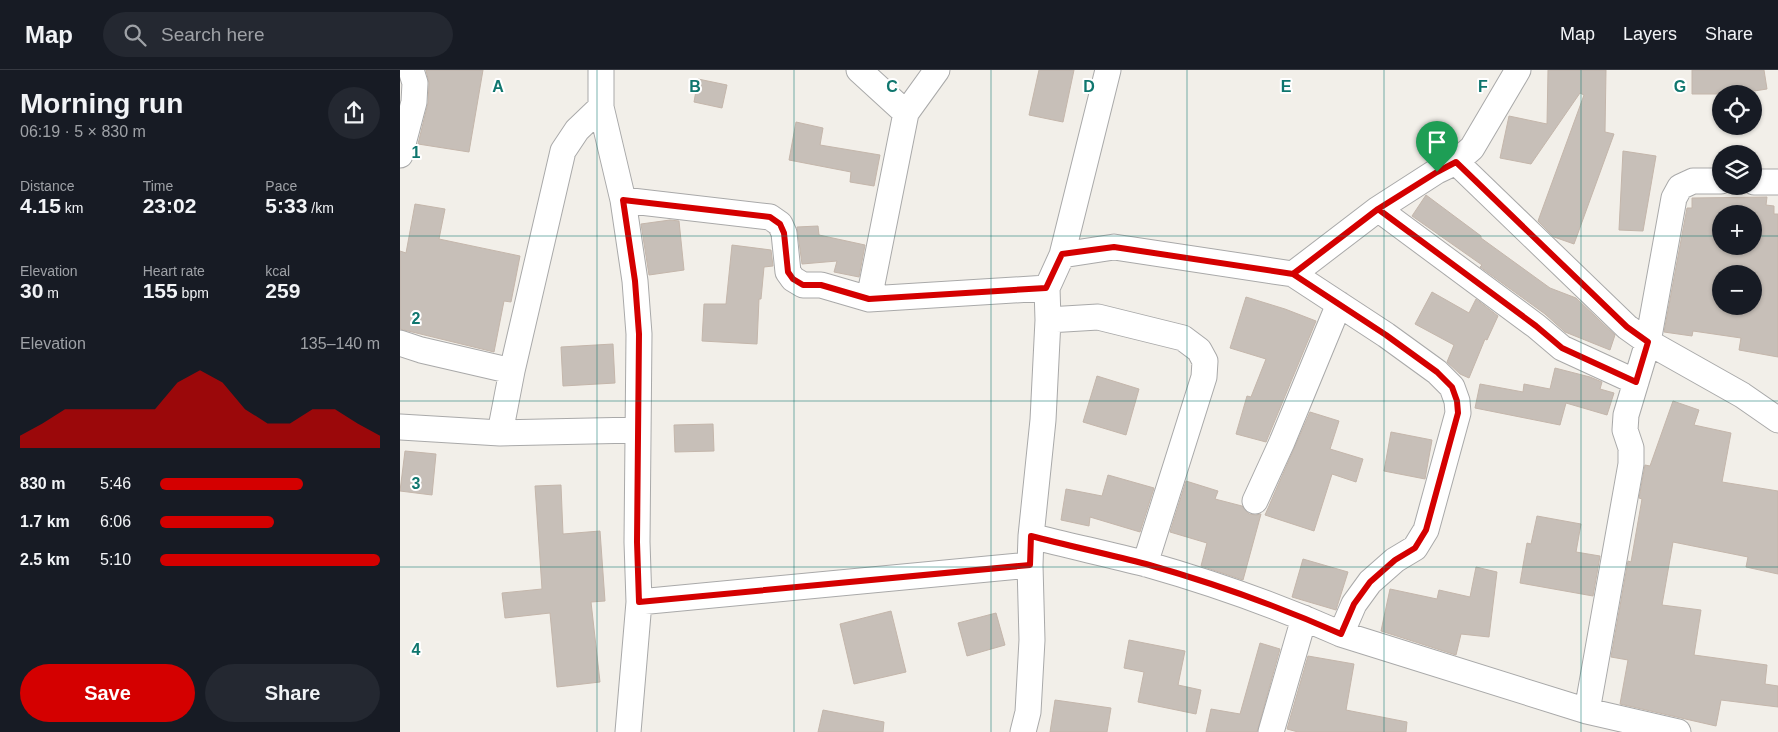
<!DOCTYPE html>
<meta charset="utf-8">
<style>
:root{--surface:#171b24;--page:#242831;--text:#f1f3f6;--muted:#9ea1a6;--line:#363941;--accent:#d40000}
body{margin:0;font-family:Helvetica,sans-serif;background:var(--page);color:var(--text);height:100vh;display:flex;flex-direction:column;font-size:19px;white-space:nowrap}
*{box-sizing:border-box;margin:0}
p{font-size:16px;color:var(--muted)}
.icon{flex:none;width:28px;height:28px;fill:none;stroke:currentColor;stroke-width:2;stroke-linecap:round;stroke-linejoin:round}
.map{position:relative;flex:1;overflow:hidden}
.details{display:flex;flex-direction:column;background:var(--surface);width:400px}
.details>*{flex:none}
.tools{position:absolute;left:1312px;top:15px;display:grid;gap:10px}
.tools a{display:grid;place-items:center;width:50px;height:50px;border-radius:50%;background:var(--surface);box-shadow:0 1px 4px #0004;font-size:25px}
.pin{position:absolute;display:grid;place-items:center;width:42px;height:42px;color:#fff;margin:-51px -21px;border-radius:50% 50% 50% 0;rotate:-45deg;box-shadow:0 0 5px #0007}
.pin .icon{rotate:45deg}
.round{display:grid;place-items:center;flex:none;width:52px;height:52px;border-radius:26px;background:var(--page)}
.head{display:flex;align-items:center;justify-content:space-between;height:85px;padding:0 20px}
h1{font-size:28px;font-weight:700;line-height:38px}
.stats{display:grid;grid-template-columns:repeat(3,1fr);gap:8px;height:85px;padding:5px 20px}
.stats div{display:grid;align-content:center}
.stats b{font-size:21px;font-weight:700}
.stats small{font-size:14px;font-weight:400}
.stats p{font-size:14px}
.chart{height:140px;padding:10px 20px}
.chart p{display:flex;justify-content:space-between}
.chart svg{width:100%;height:90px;margin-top:5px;fill:var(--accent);opacity:.7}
.button{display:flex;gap:10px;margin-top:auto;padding:10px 20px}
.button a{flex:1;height:58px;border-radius:30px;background:var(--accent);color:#fff;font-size:20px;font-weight:700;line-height:58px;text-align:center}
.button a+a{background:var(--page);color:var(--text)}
ul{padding:0 20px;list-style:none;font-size:16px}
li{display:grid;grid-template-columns:80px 60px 1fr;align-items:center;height:38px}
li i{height:12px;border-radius:6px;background:var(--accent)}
header{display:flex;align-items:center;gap:30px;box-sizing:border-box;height:70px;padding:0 25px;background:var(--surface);border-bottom:1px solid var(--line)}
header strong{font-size:24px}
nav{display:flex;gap:28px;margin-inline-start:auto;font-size:18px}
.search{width:350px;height:45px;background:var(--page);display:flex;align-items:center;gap:12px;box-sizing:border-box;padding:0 18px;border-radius:28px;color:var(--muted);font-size:19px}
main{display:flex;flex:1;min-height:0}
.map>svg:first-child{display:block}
</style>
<header>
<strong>Map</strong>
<div class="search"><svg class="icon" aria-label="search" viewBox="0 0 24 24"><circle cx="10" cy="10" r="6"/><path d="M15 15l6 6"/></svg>Search here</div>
<nav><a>Map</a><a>Layers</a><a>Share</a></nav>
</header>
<main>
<section class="details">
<div class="head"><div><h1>Morning run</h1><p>06:19 · 5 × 830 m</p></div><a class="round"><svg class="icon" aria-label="share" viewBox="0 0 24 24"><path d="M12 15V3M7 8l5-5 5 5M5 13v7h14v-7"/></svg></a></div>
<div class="stats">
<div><p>Distance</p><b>4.15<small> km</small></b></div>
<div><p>Time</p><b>23:02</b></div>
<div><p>Pace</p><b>5:33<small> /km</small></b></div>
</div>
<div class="stats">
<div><p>Elevation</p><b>30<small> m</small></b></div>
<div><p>Heart rate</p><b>155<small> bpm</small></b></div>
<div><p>kcal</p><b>259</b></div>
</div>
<div class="chart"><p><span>Elevation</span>135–140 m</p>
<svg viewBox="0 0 160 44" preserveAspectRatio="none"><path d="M0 44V38L10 32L20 25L30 25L40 25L50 25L60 25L70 12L80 6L90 12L100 25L110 32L120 32L130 25L140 25L150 32L160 38V44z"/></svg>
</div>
<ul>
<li><b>830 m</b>5:46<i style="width:65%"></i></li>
<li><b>1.7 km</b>6:06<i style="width:52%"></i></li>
<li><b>2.5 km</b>5:10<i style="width:100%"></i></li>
</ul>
<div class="button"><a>Save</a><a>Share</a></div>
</section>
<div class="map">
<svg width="1378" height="662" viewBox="0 0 1378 662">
<rect width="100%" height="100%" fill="#f2efe9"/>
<!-- building -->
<path fill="#c7bfb8" stroke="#c4b6ab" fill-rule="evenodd" d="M26 0H83L69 82 18 74 28 33 29 13Z
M639 0H674L663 52 629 45Z
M1148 0H1206L1205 62 1214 64 1174 174 1154 167 1138 151 1184 25 1180 23 1131 94 1100 88 1109 46 1147 54Z
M1292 0H1364L1367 19 1335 24H1292Z
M298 9 327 15 322 38 294 32Z
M396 52 423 58 420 75 480 85 474 116 450 112 451 102 389 90Z
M1223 81 1256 86 1243 161 1219 160Z
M1026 125 1081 166V168L1150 218 1176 228 1215 265 1210 280 1165 262 1145 244 1080 197 1082 195 1012 146Z
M1367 127 1366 135 1374 136V144H1378V287L1339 280 1341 268 1293 261 1292 266 1264 262 1287 138H1292V128ZM1321 144H1354V176H1321ZM1321 204H1354V236H1321Z
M15 134 45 139 39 169 120 186 111 232 104 231 94 282 0 259V181L6 183Z
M270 150 279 151 284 200 249 205 241 154Z
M418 156 419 165 465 175 459 207 434 202 437 191 402 194 397 157Z
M332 175 371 180 373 196 364 197 361 229H359L357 274 302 271 304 234H326Z
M1032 222 1069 243 1076 229 1098 246 1087 270 1085 269 1069 308 1060 304 1047 292 1054 275 1015 254Z
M846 227 885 239 916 251 866 372 836 364 847 326 851 327 866 289 830 278Z
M213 274 215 313 163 316 161 277Z
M1155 298 1190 307 1202 312 1200 319 1214 323 1207 345 1166 333 1160 355 1075 338 1080 314 1123 322 1124 314 1150 319Z
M697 306 739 319 726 365 683 352Z
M1273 331 1299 340 1294 355 1331 363 1322 412 1378 421V504L1346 497 1348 487 1273 472 1262 535 1301 540 1294 585 1367 595 1365 614 1378 616V637L1321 630 1316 656 1220 634 1228 590 1211 587 1228 491 1231 492 1242 429 1239 428 1245 395 1250 396Z
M910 342 939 351 930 379 963 389 956 412 932 404 914 461 865 445Z
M313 354 314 381 275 382 274 355Z
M991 362 1032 370 1025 409 984 401Z
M5 381 36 384 32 425 0 421Z
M708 405 754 418 740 462 690 447 689 456 661 450 666 419 702 426Z
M786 411 818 421 815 429 842 436 849 444 856 445 861 444 843 510 801 496 807 473 770 462Z
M161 415 163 464 200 461 205 531 191 532 200 612 157 617 150 543 105 548 102 523 142 519 135 416Z
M1137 446 1181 454 1176 482 1200 486 1193 526 1120 513 1127 473 1131 474Z
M903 489 948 502 936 540 892 527Z
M1076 497 1097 502 1089 567 1061 564 1056 585 981 561 990 519 1037 529 1039 520 1070 527Z
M491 541 506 602 454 614 440 554Z
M596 543 605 575 567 586 558 553Z
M729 570 785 581 778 615 801 620 796 644 738 632 744 602 724 598Z
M860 573 880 579 857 662H806L811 639 840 644Z
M908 586 954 594 946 640 1007 652 1006 662H898L887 659Z
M655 630 711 638 707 662H650Z
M423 640 484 652 483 662H418Z"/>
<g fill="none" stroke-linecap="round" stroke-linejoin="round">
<defs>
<path id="minor" d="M201 0V37L223 130 235 211 239 264 237 472 239 532 228 662
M459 0 506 43
M537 0 506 43 469 229 647 218
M0 85 14 32 15 13 11 0
M1056 92 1227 257 1248 272 1342 325 1378 350
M1354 112H1378
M223 130 370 147 380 154 384 163 388 202 393 209 403 215H421L469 229
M978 139 1136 256 1162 278 1236 312
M662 185 714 177 893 204 986 265 1037 302 1052 317 1057 331 1058 343 1026 460 1015 478 995 490 970 512 954 534 941 564
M893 204 978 139 1037 101 1056 92 1072 78 1118 0
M648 250 698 247 783 268 799 280 805 291 804 307 745 494
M0 273 21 280 112 301
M0 357 100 363 112 301 163 81 177 60 201 37
M100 363 238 360
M855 431 882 372 939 234
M631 466C669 476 708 484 746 494 813 513 878 536 941 564L1187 641 1278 662
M239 532 630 495
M1187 641 1231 394V378L1225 360 1226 345 1248 272 1274 128 1280 117 1293 111H1321
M623 662 628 642 632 570 630 495 631 466 643 350 648 250 647 218 662 185 708 0
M871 662 904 548"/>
</defs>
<!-- minor casing -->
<use href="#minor" stroke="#a9a9a9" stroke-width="27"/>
<!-- minor -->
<use href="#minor" stroke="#fff" stroke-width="25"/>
</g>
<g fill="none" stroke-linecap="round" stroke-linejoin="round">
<defs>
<path id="route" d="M1037 102 978 139 893 204 714 177 662 184 646 218 469 229 421 215H403L393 209 388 202 384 163 380 154 370 147 223 130 235 211 239 264 237 472 239 532 630 495 631 466C669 476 708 484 746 494 813 513 878 536 941 564L954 534 970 512 995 490 1015 478 1026 460 1058 343 1057 331 1052 317 1037 302 986 265 893 204 978 139 1136 256 1162 278 1236 312 1248 272 1227 257 1056 92 1037 102"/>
</defs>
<!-- route casing -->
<use href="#route" stroke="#fff" stroke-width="10"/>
<!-- route -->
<use href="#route" stroke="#d40000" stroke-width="6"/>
</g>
<!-- grid -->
<path fill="none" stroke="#0f766e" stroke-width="1" stroke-opacity="0.55" d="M197 0V662M394 0V662M591 0V662M787 0V662M984 0V662M1181 0V662M0 166H1321M1354 166H1378M0 331H1378M0 497H1378"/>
<g font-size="16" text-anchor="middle" font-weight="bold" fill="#0f766e" stroke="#fff" stroke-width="4" stroke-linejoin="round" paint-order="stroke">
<text x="98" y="22">A</text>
<text x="295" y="22">B</text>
<text x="492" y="22">C</text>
<text x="689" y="22">D</text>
<text x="886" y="22">E</text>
<text x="1083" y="22">F</text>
<text x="1280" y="22">G</text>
<text x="16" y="88">1</text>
<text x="16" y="254">2</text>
<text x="16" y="419">3</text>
<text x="16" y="585">4</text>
</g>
</svg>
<div class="tools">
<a><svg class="icon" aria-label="locate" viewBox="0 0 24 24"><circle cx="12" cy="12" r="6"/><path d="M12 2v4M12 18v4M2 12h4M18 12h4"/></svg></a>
<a><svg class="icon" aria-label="layers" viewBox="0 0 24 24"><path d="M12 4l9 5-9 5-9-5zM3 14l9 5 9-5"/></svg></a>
<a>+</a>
<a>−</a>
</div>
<div class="pin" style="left:1037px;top:102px;background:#1e9e55"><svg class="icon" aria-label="arrive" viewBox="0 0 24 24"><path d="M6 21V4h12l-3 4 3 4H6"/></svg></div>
</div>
</main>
